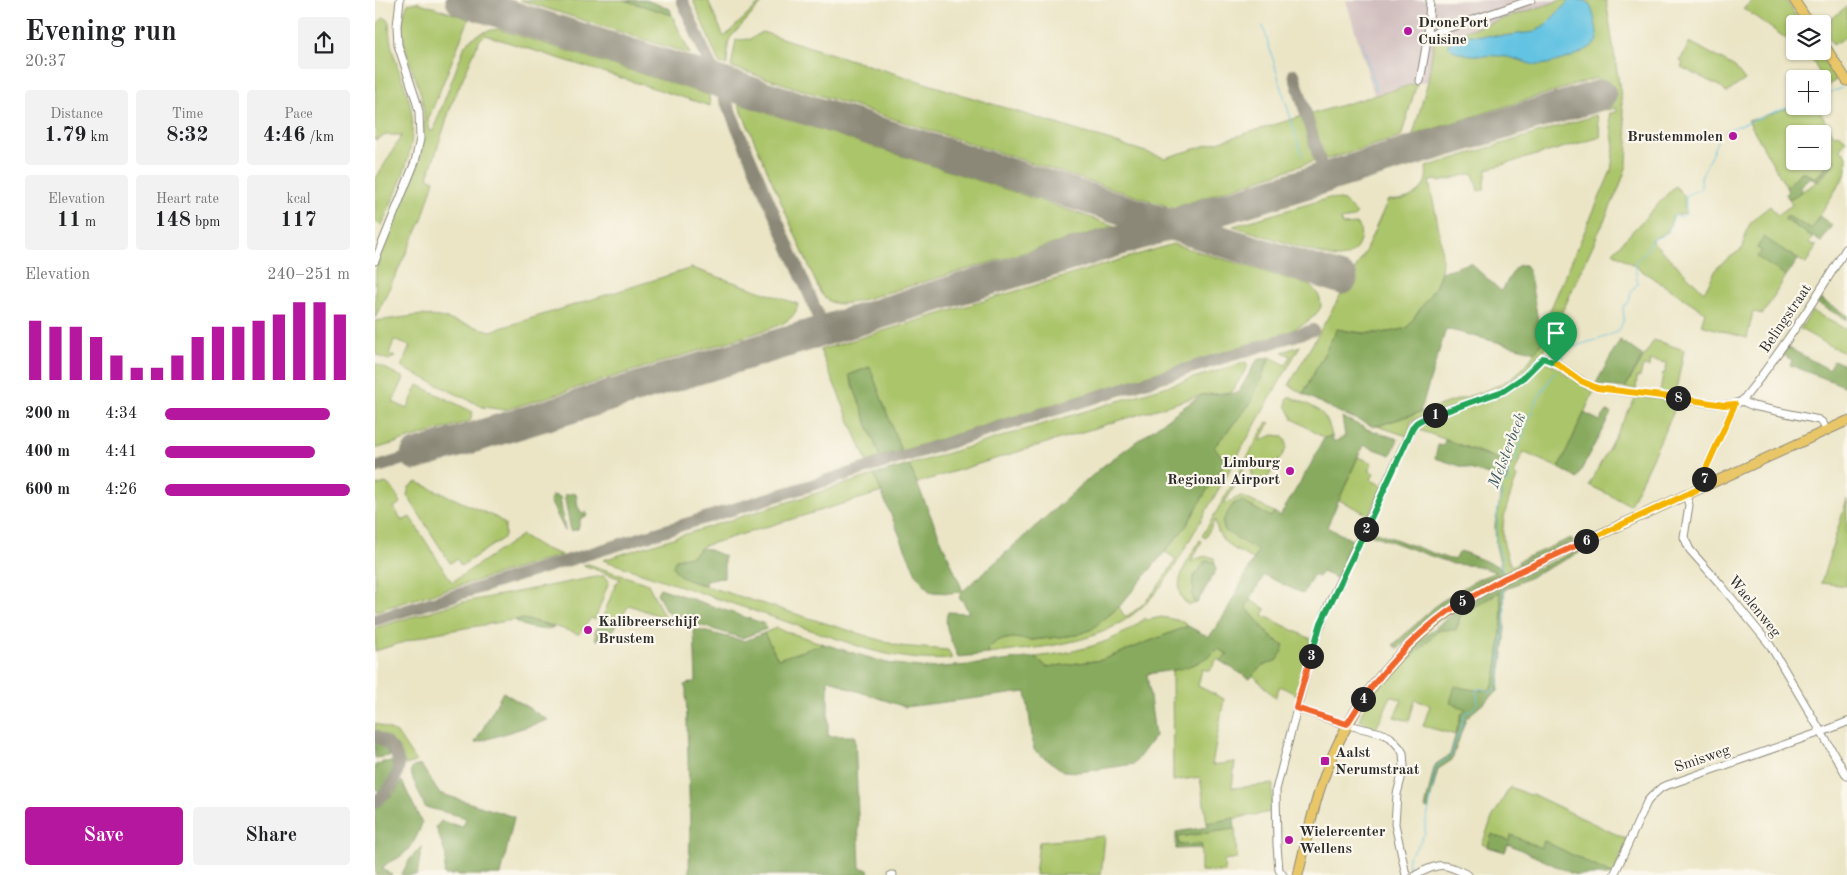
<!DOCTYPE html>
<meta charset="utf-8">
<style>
:root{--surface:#fff;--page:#f2f2f2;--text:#202124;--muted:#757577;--accent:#b5179e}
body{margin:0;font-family:"Old Standard TT",serif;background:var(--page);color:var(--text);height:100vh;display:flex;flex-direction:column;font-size:19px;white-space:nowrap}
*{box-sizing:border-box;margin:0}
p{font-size:16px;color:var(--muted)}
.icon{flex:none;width:28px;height:28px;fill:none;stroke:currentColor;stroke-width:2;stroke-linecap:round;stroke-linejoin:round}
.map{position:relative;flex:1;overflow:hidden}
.side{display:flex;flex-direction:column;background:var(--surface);width:375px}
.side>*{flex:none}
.fabs{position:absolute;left:1411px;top:15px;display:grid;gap:10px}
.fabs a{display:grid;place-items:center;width:45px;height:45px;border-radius:5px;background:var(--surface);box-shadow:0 1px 4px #0004;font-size:25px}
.pin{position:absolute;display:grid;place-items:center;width:42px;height:42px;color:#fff;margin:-51px -21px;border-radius:50% 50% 50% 0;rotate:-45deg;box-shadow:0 0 5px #0007}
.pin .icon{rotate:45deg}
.km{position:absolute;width:25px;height:25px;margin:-12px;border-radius:50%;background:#222;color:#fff;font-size:14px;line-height:25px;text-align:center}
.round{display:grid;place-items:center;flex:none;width:52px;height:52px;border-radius:5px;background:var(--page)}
.headline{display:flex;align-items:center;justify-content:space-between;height:85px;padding:0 25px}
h1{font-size:28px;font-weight:700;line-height:38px}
.stats{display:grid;grid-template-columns:repeat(3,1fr);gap:8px;height:85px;padding:5px 25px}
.stats div{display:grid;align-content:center;border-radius:5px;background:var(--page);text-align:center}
.stats b{font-size:21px;font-weight:700}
.stats small{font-size:14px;font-weight:400}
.stats p{font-size:14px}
.chart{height:140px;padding:10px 25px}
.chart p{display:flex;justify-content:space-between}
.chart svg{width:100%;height:90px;margin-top:5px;stroke:var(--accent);stroke-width:6}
.cta{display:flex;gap:10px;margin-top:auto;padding:10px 25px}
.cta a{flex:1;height:58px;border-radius:5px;background:var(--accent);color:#fff;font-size:20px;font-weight:700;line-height:58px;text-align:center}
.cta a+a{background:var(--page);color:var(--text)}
ul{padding:0 25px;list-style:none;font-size:16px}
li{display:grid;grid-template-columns:80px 60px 1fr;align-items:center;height:38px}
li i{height:12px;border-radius:6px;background:var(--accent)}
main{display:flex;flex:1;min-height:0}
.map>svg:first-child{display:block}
</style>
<main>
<section class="side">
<div class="headline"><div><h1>Evening run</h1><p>20:37</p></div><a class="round"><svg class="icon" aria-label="share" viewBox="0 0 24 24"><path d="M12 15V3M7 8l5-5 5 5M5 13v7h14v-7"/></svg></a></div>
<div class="stats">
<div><p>Distance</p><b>1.79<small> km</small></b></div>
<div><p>Time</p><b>8:32</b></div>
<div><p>Pace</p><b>4:46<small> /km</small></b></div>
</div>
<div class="stats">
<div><p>Elevation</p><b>11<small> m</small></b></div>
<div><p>Heart rate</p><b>148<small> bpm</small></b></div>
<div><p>kcal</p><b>117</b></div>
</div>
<div class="chart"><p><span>Elevation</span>240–251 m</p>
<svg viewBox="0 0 160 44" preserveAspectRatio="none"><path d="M5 44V15M15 44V18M25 44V18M35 44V23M45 44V32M55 44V38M65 44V38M75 44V32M85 44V23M95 44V18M105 44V18M115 44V15M125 44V12M135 44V6M145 44V6M155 44V12"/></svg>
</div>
<ul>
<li><b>200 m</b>4:34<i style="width:89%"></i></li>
<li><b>400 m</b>4:41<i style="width:81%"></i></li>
<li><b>600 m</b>4:26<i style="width:100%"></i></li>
</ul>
<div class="cta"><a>Save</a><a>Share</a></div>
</section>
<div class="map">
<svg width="1472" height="875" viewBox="0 0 1472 875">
<rect width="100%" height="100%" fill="#fbf7ec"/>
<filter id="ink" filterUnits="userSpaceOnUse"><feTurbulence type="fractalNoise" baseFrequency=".02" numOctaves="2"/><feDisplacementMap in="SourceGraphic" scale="10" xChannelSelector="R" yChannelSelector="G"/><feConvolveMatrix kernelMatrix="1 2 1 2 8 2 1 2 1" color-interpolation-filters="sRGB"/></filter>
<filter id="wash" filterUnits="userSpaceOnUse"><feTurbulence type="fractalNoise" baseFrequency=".0096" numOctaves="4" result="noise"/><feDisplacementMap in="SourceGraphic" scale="20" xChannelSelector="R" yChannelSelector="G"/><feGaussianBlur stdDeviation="1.12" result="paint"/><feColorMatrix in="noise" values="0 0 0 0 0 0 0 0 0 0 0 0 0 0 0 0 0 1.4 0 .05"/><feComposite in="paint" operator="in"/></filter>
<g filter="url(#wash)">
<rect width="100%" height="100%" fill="#ebe5c6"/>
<!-- industrial -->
<path fill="#d1bfbf" d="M971 0H1187L1056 63 1053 81 1038 83 999 95Z"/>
<!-- green -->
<path fill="#abc56b" stroke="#6b784b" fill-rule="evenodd" d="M145 0H249L297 15 315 54Z
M318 0H333L349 37 388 0H390L355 38 353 44 352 65 344 63Z
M1187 0H1231L1253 142 1252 165 1245 186 1174 341C1144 393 1090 403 1037 420L1032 436 1002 426C1025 419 1049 411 1072 403 1098 395 1128 388 1148 368 1162 354 1170 335 1178 318L1173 315 1236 171 1239 147 1234 113 1242 112 1241 108 1231 110 1222 78 1038 135 1053 81 1059 41Z
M1380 0H1411L1426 24H1420V45L1368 8Z
M42 2 94 19 53 120 55 131H58L90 45C100 34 109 31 123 29L334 95 335 106 110 35 104 41 77 103 53 177 59 180 47 220 0 318C0 304 0 281 1 269 14 222 50 175 49 126 49 117 49 107 47 99 41 72 16 31 33 4Z
M1472 6V36L1458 45 1448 30V26Z
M8 18H11L14 22C14 53 26 71 34 100 46 144 24 185 7 225L0 222V180L27 135H11L0 140V26Z
M387 32 790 158 928 116 941 158 940 161 798 208 356 67 361 40 376 39Z
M1315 42 1360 67 1370 80 1351 93 1346 87 1306 67 1308 63 1305 61Z
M1429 51H1444L1462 75 1460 81 1451 86 1438 61Z
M1042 83 1026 137 953 159 948 157 936 114Z
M363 103 664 200 740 226 480 302C465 305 454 306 445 292Z
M1420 105 1441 106 1459 135 1464 134 1471 140 1465 150 1472 155V172L1436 229 1412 216 1410 220 1438 237 1434 243 1441 246 1431 264 1389 238 1382 248 1387 251 1383 257 1411 276 1388 314 1378 312 1372 338 1326 325 1330 312 1238 252 1300 186 1309 195 1310 213 1298 216 1292 232 1276 240 1329 292 1343 266 1368 248C1373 221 1374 223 1395 206L1402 215 1417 205 1414 199 1445 180 1461 161 1457 159 1441 178 1426 172 1411 187 1373 120 1381 119ZM1420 134H1448V161H1420Z
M1222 115 1226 137 1112 169 1109 189 1103 191 1098 173 1064 182 1063 180 1054 181C1058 204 1072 253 1065 274 1059 294 1044 311 1032 328 1008 335 986 334 962 329L928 394 914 385 989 254 1013 200C1033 202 1055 192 1051 167Z
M954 198 969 201 982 214 978 218 966 220 967 225 983 224C992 241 977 263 956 257L858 226Z
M798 244 931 284C941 289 946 296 946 307 939 320 924 327 911 333L526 451 494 367 474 375 505 457 492 462 445 350Z
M317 268 423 304C421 320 405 325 391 330L130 410 108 407 26 367 35 346 19 340 14 354 20 357 13 360 0 354V321L47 315 64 317 116 331Z
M1437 311 1472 330V355L1425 329Z
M1279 340 1309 350 1300 395 1285 393 1288 373H1290L1292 363 1275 360 1274 367 1268 366 1265 377H1262L1261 390 1250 388Z
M925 346 800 566C752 644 695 643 614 654L613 649 622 641 637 638 658 640 702 635 717 629 744 607 750 617C773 605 787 581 801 559L790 552 812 525 829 495 851 461 839 447 876 403 895 357 911 365 916 356 907 352Z
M1168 360C1187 368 1200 384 1219 391L1184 468 1148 452 1139 474 1142 477C1135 497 1126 517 1128 539 1129 548 1133 558 1136 566L1144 563 1145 565 1128 574 1121 546 1120 526 1125 499V483L1132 481V466L1135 463 1039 428 1041 425 1125 394Z
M871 362 873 366 857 392 827 395 542 483 534 465Z
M0 363 29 378 18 402 32 409 43 385 98 412 95 421 0 449Z
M1262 395 1300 400 1297 409 1299 411 1255 505 1214 485Z
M913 397H916C939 408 951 408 957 436L949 438 918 419 911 405Z
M892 422 895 423 885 441 898 435 907 436 911 441V449L890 482H884L878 478 874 459 864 477 862 476Z
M983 457 997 463 994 471 999 473 996 480 1008 486 994 515 964 500Z
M499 475 507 492 328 546 317 556 301 559 315 581 524 646 573 650 577 659C547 661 520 657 492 649L228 560Z
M42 482 122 518 130 524V537L86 566 82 559 75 563 32 495 34 487Z
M11 483 18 489 26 503 19 507 27 521 35 517 77 582 147 535 168 548 187 555 0 611V486Z
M858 483 861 484 849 504 866 496 899 512 896 517 866 501 884 551 879 560C860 549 844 545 840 520L830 538 827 536Z
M1472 499V586L1446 583Z
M825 540 827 541 816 562C823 558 831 554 839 558L840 563 833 560 821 572 817 583 820 589 819 601 822 603 814 605C790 590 816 556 825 540Z
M213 564 273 584 290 618 254 605 240 628 238 623 228 617 241 583 246 579 208 565Z
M226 576H230L234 581 220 620 216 618 204 634C182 628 161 618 138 620L55 634 0 651V628L83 603Z
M1124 592C1125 598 1127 605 1127 611 1127 624 1123 682 1115 690H1095L1092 709 1086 715 1081 735 1048 726 1055 705 1040 700 1034 721 1019 717 1027 700 1016 696 1001 729 985 721C984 709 1007 683 1015 672L1018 675 1064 630 1083 626 1085 616Z
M875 600 891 609 888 615 936 639 922 695 905 686 900 698 878 675 887 666 897 663 909 646 894 635 871 607Z
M787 617 806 621 813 626 727 660 672 667 660 657C700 652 738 645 770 618L772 620Z
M401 628 449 644 403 659 389 633Z
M843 649 853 654 845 661 842 659 835 671 827 669 823 686 849 699 837 765 860 762 857 788 898 784 896 812 832 823 825 777 798 781 797 670 823 663Z
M0 723 22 733 41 762 31 765 19 743 0 730Z
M1135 787 1155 795 1157 794 1253 840 1238 875 1169 841 1166 848 1136 835 1134 841 1117 835 1113 847 1107 844 1117 818Z
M860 829 862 859 849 861 850 872 826 871V844L804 845 803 837Z
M730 836 726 875H660L664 842Z"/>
<!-- forest -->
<path fill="#88aa5f" stroke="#5a6a45" d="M249 0H271L295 9 297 15Z
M1458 159 1461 161 1441 182 1435 177 1425 186 1427 192 1414 199 1410 194 1413 192 1411 187 1427 172 1441 178Z
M1412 216 1436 229 1444 216 1457 225 1446 242 1410 219Z
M1389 237 1423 260 1411 276 1382 257 1387 251 1382 248Z
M1095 263 1126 291 1141 267 1145 265H1150L1154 271 1167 342 1161 352 1071 329 1045 412 1002 426H997L968 414 928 394 962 329C986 335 1008 335 1032 328L1061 286 1066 272Z
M1445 299 1472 315V320L1442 303Z
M1245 340 1268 356 1250 388 1220 385Z
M1412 347 1453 369 1459 360 1472 366V387L1415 365 1417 360 1406 354Z
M895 357 876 403 839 447 851 461 829 495 812 525 744 607 717 629 702 635 657 640 637 638 622 641 613 649 614 654 583 657C578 645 567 625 573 612L594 613 589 603 584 598 586 592 576 593 555 592 541 574 499 475 534 465 588 591 728 466 800 413 827 395 863 393 882 360Z
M495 367 526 451 505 457 474 375Z
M1232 411 1236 413 1202 478 1184 468 1209 413 1225 421Z
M967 417 992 429 1023 439 1016 455 988 445 952 527 981 542 963 579 947 572 943 577 938 575 928 594 889 575 871 607 894 635 909 646 903 660 887 666 875 679 845 661 853 654 843 649C817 670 804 669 772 674L780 736 759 764 705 772 688 771 659 750 651 692 530 707 473 688 453 678V736H480L485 868 493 869 494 875H314L315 824 311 689 309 685 321 681 319 629 370 641 389 633 403 659 449 644 512 663 553 668 594 665 660 657 672 667 727 660 813 626 834 637 850 614 883 551 850 531 847 522 858 504 866 501 896 517 899 512 905 516 936 464 949 438 957 436 959 442 970 436Z
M1070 440 1136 464 1132 466V481L1060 458 1063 445 1068 446Z
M201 493 203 507 207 513 210 512 212 516 206 518 203 529 196 531 189 495Z
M177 495 185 497 190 531 175 501Z
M993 529 1074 559H1079L1086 551 1125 567 1128 574C1088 592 1055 618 1023 649L1018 645 1064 603 1101 580 1121 572 1103 566 1078 564 992 533Z
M1196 538 1198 542 1145 565 1143 561Z
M326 548 332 549 349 556V578L335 579 330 581 332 585C318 582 303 580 298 566L301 559 317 556Z
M1203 550 1204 553 1129 590 1130 638 1123 691 1091 718 1077 760 1063 769 1053 809 1050 808 1059 768 1061 764 1075 755 1086 715 1091 709 1075 703 1080 686C1092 689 1103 691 1115 690 1123 682 1127 625 1127 612 1127 605 1125 599 1124 592L1085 616 1081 630H1064L1019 675 1015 672C1043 640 1075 613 1112 592 1141 576 1173 564 1203 550Z
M833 560 840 563 841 570 822 603 819 602 817 594 819 589C813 576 825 573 829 562Z
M285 588 390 624 391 629 367 638 298 617 291 611 282 593Z
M228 617 238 623 240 628 232 638 221 640 220 632Z
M149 619 179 627C171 632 147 628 140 620Z
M128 692 173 720 100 743Z
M0 740 7 744 15 756 0 758Z
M7 762H17C22 774 14 784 5 792L0 788V765L7 764Z
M46 765 64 793 139 817 126 875H85L79 873V875H69L71 856 61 827 66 821 88 827 91 818 50 807 35 772 38 767Z
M27 781 47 823C43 835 37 848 26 856 19 862 14 859 7 869L17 875H0V808L19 793Z
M859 818 860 829 803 837 804 845 826 844 827 848 801 849V832L833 827 832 823Z
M1117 834 1134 841 1136 835 1166 848 1169 841 1238 875H1200L1133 844 1130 852 1113 847Z
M47 846 42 875H26L35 859Z"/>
<!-- water -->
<path fill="#63c3e2" stroke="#477786" d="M1195 0C1200 0 1208 0 1211 1 1219 6 1222 32 1223 41 1210 54 1184 62 1166 65 1157 66 1149 61 1140 59 1123 53 1104 58 1086 53 1081 52 1076 49 1073 45L1077 40 1090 35 1128 36 1159 32 1171 24Z"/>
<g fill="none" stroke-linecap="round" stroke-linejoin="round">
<!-- stream -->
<path stroke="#63c3e2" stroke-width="1" d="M888 26 927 156
M987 42 1001 90
M1448 95 1467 88
M1350 131 1420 104
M1185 361C1196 339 1226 344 1245 329L1249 319 1248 308 1254 301 1256 292 1263 283 1259 264 1272 250 1276 239 1285 237 1293 232 1299 215 1306 217 1311 214V195L1326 189V178L1343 139
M1127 572 1126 556 1121 539 1123 509 1127 495V484L1134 482 1133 467C1140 462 1143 461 1142 451L1159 405 1180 371
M1034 870 1033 857 1042 847 1050 833V825L1054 809 1060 771 1063 765 1076 756 1090 713C1103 707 1104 704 1101 690L1107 688 1115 693 1123 687 1130 611 1128 586"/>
<!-- taxiway -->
<path stroke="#8b8878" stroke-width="12" d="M307 0 450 331
M919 74 950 178
M0 468 41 455
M0 620 938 330
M0 736C36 754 26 781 0 802"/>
<!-- runway -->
<path stroke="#8b8878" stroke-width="31" d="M86 0 967 279
M41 455 985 167 1226 95"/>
</g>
</g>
<g filter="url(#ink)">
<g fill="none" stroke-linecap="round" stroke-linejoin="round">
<defs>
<path id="minor" d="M1053 35 1156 0
M1045 81 1053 35 1055 0
M0 261 40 162 45 139 44 112 41 100 23 45 22 26 25 0
M1367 401 1378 406 1444 420 1448 423 1451 430
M1330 486V471L1360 404
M1311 495 1314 505 1309 537 1315 550 1346 585 1395 645 1472 776
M921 708 969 724 1006 733 1015 737 1025 748 1028 753 1029 767 1022 794 1020 824 1031 875
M516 875H518
M908 875 904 870 902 845 901 790 937 650 953 606 1040 422 1128 391 1149 377 1165 360 1171 358C1189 365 1202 382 1222 388L1349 405 1360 404 1367 401C1406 352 1440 300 1472 247
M1041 875C1065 862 1069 863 1093 875
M1239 875 1272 802 1277 796 1287 787 1452 730 1472 722"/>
<path id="major" d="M1419 0 1435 24
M1448 43 1472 81
M923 875C931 843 937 810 948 780 980 688 1043 623 1128 579L1472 421"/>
</defs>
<!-- minor casing -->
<use href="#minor" stroke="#8b8878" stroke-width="9"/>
<!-- major casing -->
<use href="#major" stroke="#8b8878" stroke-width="11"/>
<!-- minor -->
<use href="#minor" stroke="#fff" stroke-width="7"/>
<!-- major -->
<use href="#major" stroke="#e9c769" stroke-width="9"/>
</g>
</g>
<g fill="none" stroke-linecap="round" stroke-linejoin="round" filter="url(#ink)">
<defs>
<path id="split-1" d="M1060 415 1128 391 1149 377 1168 358 1181 363"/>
<path id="split-2" d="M991 529 1033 438C1040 420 1042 421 1060 415"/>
<path id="split-3" d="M936 656 946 623 991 529"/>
<path id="split-4" d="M936 656 921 708 972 724 988 699"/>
<path id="split-5" d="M988 699C1015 661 1048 627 1087 602"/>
<path id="split-6" d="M1087 602 1128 579 1211 541"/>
<path id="split-7" d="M1211 541 1330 486 1329 479"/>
<path id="split-8" d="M1303 398 1349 405 1360 404 1330 471 1329 479"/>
<path id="split-9" d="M1181 363 1206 381 1222 388 1303 398"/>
</defs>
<!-- split-1 casing -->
<use href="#split-1" stroke="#fff" stroke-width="10"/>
<!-- split-2 casing -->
<use href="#split-2" stroke="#fff" stroke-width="10"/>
<!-- split-3 casing -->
<use href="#split-3" stroke="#fff" stroke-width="10"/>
<!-- split-4 casing -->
<use href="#split-4" stroke="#fff" stroke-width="10"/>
<!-- split-5 casing -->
<use href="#split-5" stroke="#fff" stroke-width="10"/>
<!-- split-6 casing -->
<use href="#split-6" stroke="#fff" stroke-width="10"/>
<!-- split-7 casing -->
<use href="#split-7" stroke="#fff" stroke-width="10"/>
<!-- split-8 casing -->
<use href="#split-8" stroke="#fff" stroke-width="10"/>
<!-- split-9 casing -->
<use href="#split-9" stroke="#fff" stroke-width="10"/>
<!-- split-1 -->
<use href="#split-1" stroke="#22a559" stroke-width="6"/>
<!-- split-2 -->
<use href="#split-2" stroke="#22a559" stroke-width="6"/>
<!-- split-3 -->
<use href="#split-3" stroke="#22a559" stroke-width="6"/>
<!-- split-4 -->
<use href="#split-4" stroke="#f0652b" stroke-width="6"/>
<!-- split-5 -->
<use href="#split-5" stroke="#f0652b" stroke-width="6"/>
<!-- split-6 -->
<use href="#split-6" stroke="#f0652b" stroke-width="6"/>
<!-- split-7 -->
<use href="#split-7" stroke="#f5b400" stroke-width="6"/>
<!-- split-8 -->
<use href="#split-8" stroke="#f5b400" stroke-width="6"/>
<!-- split-9 -->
<use href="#split-9" stroke="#f5b400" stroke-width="6"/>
</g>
<!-- markers -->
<g fill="#b5179e" stroke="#fbf7ec" stroke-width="2">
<circle cx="1033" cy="31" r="5"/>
<circle cx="1358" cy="136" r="5"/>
<circle cx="915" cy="471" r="5"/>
<circle cx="213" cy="630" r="5"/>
<rect x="945" y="756" width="10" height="10" rx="2.5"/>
<circle cx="914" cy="840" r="5"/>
</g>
<g text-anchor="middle" stroke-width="4.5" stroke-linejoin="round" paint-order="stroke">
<!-- poi labels -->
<g font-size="15" font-weight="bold" fill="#2b2b2b" stroke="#fbf7ec" text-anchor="start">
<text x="1043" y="27">DronePort<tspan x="1043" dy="17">Cuisine</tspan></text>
<text x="1348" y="141" text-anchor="end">Brustemmolen</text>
<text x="905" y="467" text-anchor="end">Limburg<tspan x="905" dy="17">Regional Airport</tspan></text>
<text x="223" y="626">Kalibreerschijf<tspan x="223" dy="17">Brustem</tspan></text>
<text x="960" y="757">Aalst<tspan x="960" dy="17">Nerumstraat</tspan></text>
<text x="924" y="836">Wielercenter<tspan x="924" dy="17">Wellens</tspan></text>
</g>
<!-- street labels -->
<g font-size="15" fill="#2b2b2b" stroke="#fbf7ec">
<text transform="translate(1410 318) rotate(-56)" y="5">Belingstraat</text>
<text transform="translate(1380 606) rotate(51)" y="5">Waelenweg</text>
<text transform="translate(1327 758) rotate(-19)" y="5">Smisweg</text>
</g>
<!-- water labels -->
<g font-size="16" font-style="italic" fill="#3c5962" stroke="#fbf7ec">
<text transform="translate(1131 450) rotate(-69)" y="6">Melsterbeek</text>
</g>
</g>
</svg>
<div class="fabs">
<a><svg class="icon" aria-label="layers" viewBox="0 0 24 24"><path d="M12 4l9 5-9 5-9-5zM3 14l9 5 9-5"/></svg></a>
<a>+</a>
<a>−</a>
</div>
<div class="pin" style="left:1181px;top:363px;background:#1e9e55"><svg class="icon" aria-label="arrive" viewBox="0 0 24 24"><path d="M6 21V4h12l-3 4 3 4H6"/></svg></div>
<b class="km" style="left:1060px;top:415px">1</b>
<b class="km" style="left:991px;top:529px">2</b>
<b class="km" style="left:936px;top:656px">3</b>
<b class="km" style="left:988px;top:699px">4</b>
<b class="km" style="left:1087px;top:602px">5</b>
<b class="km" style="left:1211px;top:541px">6</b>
<b class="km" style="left:1329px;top:479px">7</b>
<b class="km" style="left:1303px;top:398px">8</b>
</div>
</main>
